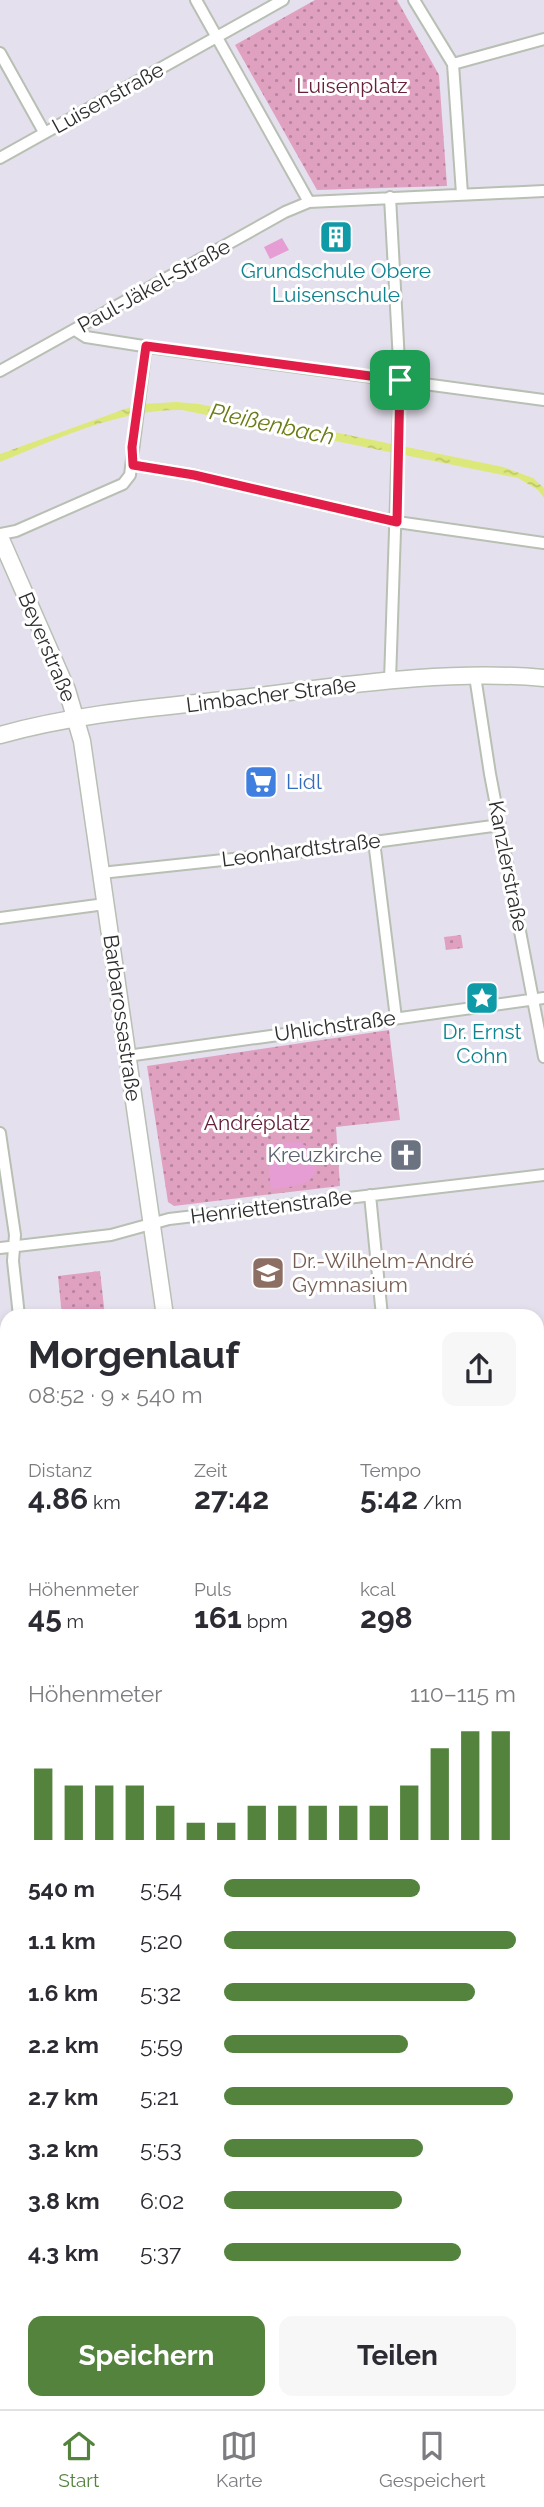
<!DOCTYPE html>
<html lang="de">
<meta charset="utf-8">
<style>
:root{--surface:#fff;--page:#f7f7f7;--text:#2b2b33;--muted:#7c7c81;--line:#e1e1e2;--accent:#54833e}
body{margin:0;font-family:Raleway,sans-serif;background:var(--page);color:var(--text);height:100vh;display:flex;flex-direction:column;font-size:26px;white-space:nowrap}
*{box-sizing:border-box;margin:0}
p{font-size:23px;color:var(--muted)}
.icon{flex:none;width:38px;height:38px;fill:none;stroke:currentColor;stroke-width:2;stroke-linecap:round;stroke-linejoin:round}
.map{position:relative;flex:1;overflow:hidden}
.side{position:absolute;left:0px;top:1309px;width:544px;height:1101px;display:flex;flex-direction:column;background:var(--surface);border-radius:21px 21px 0 0;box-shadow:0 4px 10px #0003}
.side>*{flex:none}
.pin{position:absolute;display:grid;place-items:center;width:60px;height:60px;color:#fff;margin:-30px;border-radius:14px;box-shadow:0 4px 10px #0006}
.round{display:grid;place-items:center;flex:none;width:74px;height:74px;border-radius:14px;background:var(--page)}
.headline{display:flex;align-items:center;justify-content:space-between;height:119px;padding:0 28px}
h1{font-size:38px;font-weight:700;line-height:52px}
.metrics{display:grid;grid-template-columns:repeat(3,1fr);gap:10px;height:119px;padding:7px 28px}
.metrics div{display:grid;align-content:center}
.metrics b{font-size:30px;font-weight:700}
.metrics small{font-size:19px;font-weight:400}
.metrics p{font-size:19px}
.chart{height:196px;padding:14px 28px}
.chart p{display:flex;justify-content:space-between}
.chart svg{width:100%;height:126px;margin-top:7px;stroke:var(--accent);stroke-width:6}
.action{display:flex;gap:14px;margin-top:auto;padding:14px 28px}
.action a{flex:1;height:80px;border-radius:14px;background:var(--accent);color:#fff;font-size:28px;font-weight:700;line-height:80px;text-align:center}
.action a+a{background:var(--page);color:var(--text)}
ul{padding:0 28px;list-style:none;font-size:23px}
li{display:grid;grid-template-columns:112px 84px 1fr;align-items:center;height:52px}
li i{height:18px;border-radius:9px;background:var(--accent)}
.tab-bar{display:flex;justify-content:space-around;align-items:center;height:98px;border-top:2px solid var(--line);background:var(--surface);font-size:19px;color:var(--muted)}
.tab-bar a{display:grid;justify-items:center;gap:4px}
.tab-bar .current{color:var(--accent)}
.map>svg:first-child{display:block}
</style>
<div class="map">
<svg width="544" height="2409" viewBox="0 0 544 2409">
<defs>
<pattern id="grass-tufts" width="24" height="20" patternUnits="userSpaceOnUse" patternTransform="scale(1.75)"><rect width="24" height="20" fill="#e0a1c1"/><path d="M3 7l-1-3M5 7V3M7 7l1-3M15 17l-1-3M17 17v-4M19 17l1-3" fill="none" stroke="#b6849d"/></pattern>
<pattern id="park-dots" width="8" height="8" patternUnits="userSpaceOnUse" patternTransform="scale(1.75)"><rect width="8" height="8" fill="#e0a1c1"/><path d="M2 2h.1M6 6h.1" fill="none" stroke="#b6849d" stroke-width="1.8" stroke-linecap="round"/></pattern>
<pattern id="water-ripples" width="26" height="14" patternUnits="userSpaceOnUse" patternTransform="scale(1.75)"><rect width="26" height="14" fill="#dde87b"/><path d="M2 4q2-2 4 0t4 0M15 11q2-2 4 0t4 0" fill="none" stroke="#bec76b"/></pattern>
</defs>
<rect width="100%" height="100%" fill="#e5e0ed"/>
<!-- grass -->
<path fill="url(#grass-tufts)" d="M7 2140V2261L4 2253 0 2254V2142Z
M17 2403H76L78 2409H19Z"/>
<!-- park -->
<path fill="url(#park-dots)" d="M315 0H397L439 75 447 186 317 190 235 45Z
M461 935 463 948 446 950 444 937Z
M389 1030 400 1120 336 1127 340 1186 174 1206 168 1202 147 1066Z
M100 1271 105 1316H62L58 1276Z
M7 1886V2023L0 2025V1888Z"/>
<!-- pitch -->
<path fill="#e69dd4" d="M282 238 289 250 270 259 264 247Z
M299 1142 313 1150C327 1185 296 1187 271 1189L266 1144Z"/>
<!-- water -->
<path fill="url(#water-ripples)" d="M177 402 199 404 503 467 533 478 544 488V498L538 490 518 478 182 410C120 409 57 439 0 462V454L125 409 142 404Z"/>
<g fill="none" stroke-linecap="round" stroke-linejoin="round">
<defs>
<path id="street" d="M196 0 309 202
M414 0 453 64 462 194
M0 53 44 132
M453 64 544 39
M0 158 283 0
M75 330 86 337 156 348 544 400
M0 371 285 212 309 202 544 191
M133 465 194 475 397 522 544 543
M0 534 16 531 123 484 130 475 146 346
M475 676 490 774 544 1057
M390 681 400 380 390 197
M374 841 396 1018
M101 873 308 851 500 825
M0 918 105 904
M127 1056 544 998
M0 1133 15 1235 13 1261 19 1316
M370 1195 382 1316
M0 1248 111 1235 169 1219 544 1175
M537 1415 544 1414
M0 1471 7 1470
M0 1487 7 1486
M0 1651 7 1692
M537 1926 544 1924
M537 2076 544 2097
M0 2099 7 2097
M537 2145 544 2143
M0 2326 7 2323
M243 2409 262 2403"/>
<path id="secondary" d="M0 537 67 690 82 741 165 1316
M0 735C78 713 162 707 242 698 341 686 444 669 544 678
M537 1701 544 1699
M0 1824 7 1823
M442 2403 444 2409"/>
</defs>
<!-- street casing -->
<use href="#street" stroke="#b8bfb3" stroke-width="14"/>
<!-- secondary casing -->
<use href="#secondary" stroke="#b8bfb3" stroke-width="19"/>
<!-- street -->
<use href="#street" stroke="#fff" stroke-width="10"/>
<!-- secondary -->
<use href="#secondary" stroke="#fff" stroke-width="16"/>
</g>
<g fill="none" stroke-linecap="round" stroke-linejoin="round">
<defs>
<path id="route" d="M146 346 400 380 397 522 194 475 133 465 132 447Z"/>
</defs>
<!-- route casing -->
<use href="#route" stroke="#fff" stroke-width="14"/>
<!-- route -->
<use href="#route" stroke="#e11d48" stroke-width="9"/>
</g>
<!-- icons -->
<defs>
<symbol id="building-square" viewBox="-11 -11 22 22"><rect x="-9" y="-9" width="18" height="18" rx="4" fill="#0f9aa8" stroke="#fff"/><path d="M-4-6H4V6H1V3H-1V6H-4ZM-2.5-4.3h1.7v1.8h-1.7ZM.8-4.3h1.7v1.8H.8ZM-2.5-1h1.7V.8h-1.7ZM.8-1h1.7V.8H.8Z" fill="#fff"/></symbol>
<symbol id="supermarket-square" viewBox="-11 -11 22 22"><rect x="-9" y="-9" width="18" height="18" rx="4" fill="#3f7fe0" stroke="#fff"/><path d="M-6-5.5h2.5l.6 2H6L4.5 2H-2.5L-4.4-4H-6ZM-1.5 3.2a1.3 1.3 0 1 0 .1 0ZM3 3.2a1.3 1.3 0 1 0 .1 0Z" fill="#fff"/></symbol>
<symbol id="sight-square" viewBox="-11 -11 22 22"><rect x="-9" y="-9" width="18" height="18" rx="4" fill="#0f9aa8" stroke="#fff"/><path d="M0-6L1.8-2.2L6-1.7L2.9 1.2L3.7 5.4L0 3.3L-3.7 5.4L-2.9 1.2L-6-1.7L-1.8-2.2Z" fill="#fff"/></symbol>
<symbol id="church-square" viewBox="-11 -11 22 22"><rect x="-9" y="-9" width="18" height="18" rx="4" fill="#6b7280" stroke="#fff"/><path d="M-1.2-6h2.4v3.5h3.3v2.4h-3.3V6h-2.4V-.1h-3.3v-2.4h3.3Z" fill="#fff"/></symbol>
<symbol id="school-square" viewBox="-11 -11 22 22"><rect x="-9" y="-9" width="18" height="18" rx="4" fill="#8d6e63" stroke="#fff"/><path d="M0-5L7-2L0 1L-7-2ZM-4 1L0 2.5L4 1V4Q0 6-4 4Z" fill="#fff"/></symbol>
</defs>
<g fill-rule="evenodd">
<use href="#building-square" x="317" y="218" width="38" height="38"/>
<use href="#supermarket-square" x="242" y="763" width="38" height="38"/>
<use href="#sight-square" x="463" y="979" width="38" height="38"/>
<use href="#church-square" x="387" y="1136" width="38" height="38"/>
<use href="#school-square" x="249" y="1254" width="38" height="38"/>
</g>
<g text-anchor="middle" stroke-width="6" stroke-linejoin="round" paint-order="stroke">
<!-- park labels -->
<g font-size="21" fill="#67203a" stroke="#fff">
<text x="352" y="93">Luisenplatz</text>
<text x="257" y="1130">Andréplatz</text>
</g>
<!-- street labels -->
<g font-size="21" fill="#2d2d2d" stroke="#fff">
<text transform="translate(108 98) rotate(-29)" y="7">Luisenstraße</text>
<text transform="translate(154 286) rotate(-29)" y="7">Paul-Jäkel-Straße</text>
<text transform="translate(47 647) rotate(67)" y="7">Beyerstraße</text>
<text transform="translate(271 695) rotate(-7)" y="7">Limbacher Straße</text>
<text transform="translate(301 850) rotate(-7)" y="7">Leonhardtstraße</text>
<text transform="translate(508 866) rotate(79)" y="7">Kanzlerstraße</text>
<text transform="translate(122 1018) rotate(82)" y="7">Barbarossastraße</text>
<text transform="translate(335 1026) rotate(-8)" y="7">Uhlichstraße</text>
<text transform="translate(271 1207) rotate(-7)" y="7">Henriettenstraße</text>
</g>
<!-- culture labels -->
<g font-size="21" fill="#0d838f" stroke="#fff">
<text x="336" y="278">Grundschule Obere<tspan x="336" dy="24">Luisenschule</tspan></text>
<text x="482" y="1039">Dr. Ernst<tspan x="482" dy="24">Cohn</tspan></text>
</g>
<!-- shop labels -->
<g font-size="21" fill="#366cbe" stroke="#fff" text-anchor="start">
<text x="286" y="789">Lidl</text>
</g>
<!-- worship labels -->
<g font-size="21" fill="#5b616d" stroke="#fff" text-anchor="end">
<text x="382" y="1162">Kreuzkirche</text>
</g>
<!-- education labels -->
<g font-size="21" fill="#785e54" stroke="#fff" text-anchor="start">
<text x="292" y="1268">Dr.-Wilhelm-André<tspan x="292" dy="24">Gymnasium</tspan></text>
</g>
<!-- water labels -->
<g font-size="23" font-style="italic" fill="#6a7c15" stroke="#fff">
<text transform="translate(272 424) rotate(12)" y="8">Pleißenbach</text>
</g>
</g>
</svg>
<div class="pin" style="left:400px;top:380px;background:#1e9e55"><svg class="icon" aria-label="arrive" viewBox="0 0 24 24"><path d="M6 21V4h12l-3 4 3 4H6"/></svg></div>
<section class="side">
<div class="headline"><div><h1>Morgenlauf</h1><p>08:52 · 9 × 540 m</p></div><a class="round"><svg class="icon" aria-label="share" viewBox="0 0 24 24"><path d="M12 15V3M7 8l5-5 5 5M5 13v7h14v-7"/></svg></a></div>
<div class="metrics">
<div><p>Distanz</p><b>4.86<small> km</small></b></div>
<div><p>Zeit</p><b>27:42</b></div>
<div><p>Tempo</p><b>5:42<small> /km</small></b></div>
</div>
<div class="metrics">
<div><p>Höhenmeter</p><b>45<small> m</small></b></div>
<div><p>Puls</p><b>161<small> bpm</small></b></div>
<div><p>kcal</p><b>298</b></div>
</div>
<div class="chart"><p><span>Höhenmeter</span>110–115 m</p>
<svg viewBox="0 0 160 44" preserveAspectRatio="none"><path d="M5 44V19M15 44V25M25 44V25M35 44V25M45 44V32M55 44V38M65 44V38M75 44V32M85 44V32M95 44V32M105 44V32M115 44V32M125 44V25M135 44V12M145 44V6M155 44V6"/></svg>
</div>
<ul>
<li><b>540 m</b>5:54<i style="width:67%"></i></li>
<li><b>1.1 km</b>5:20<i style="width:100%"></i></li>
<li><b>1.6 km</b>5:32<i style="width:86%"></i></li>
<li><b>2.2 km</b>5:59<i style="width:63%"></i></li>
<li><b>2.7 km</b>5:21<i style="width:99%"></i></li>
<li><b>3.2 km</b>5:53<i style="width:68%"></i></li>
<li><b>3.8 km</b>6:02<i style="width:61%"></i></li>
<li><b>4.3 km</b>5:37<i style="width:81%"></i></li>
</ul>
<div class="action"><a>Speichern</a><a>Teilen</a></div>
</section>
</div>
<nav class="tab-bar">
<a class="current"><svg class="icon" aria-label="home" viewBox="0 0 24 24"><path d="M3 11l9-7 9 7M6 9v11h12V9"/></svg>Start</a>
<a><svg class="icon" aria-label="map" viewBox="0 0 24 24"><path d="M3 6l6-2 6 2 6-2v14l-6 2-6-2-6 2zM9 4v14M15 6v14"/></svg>Karte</a>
<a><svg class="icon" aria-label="saved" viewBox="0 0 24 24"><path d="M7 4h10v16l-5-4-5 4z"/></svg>Gespeichert</a>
</nav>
